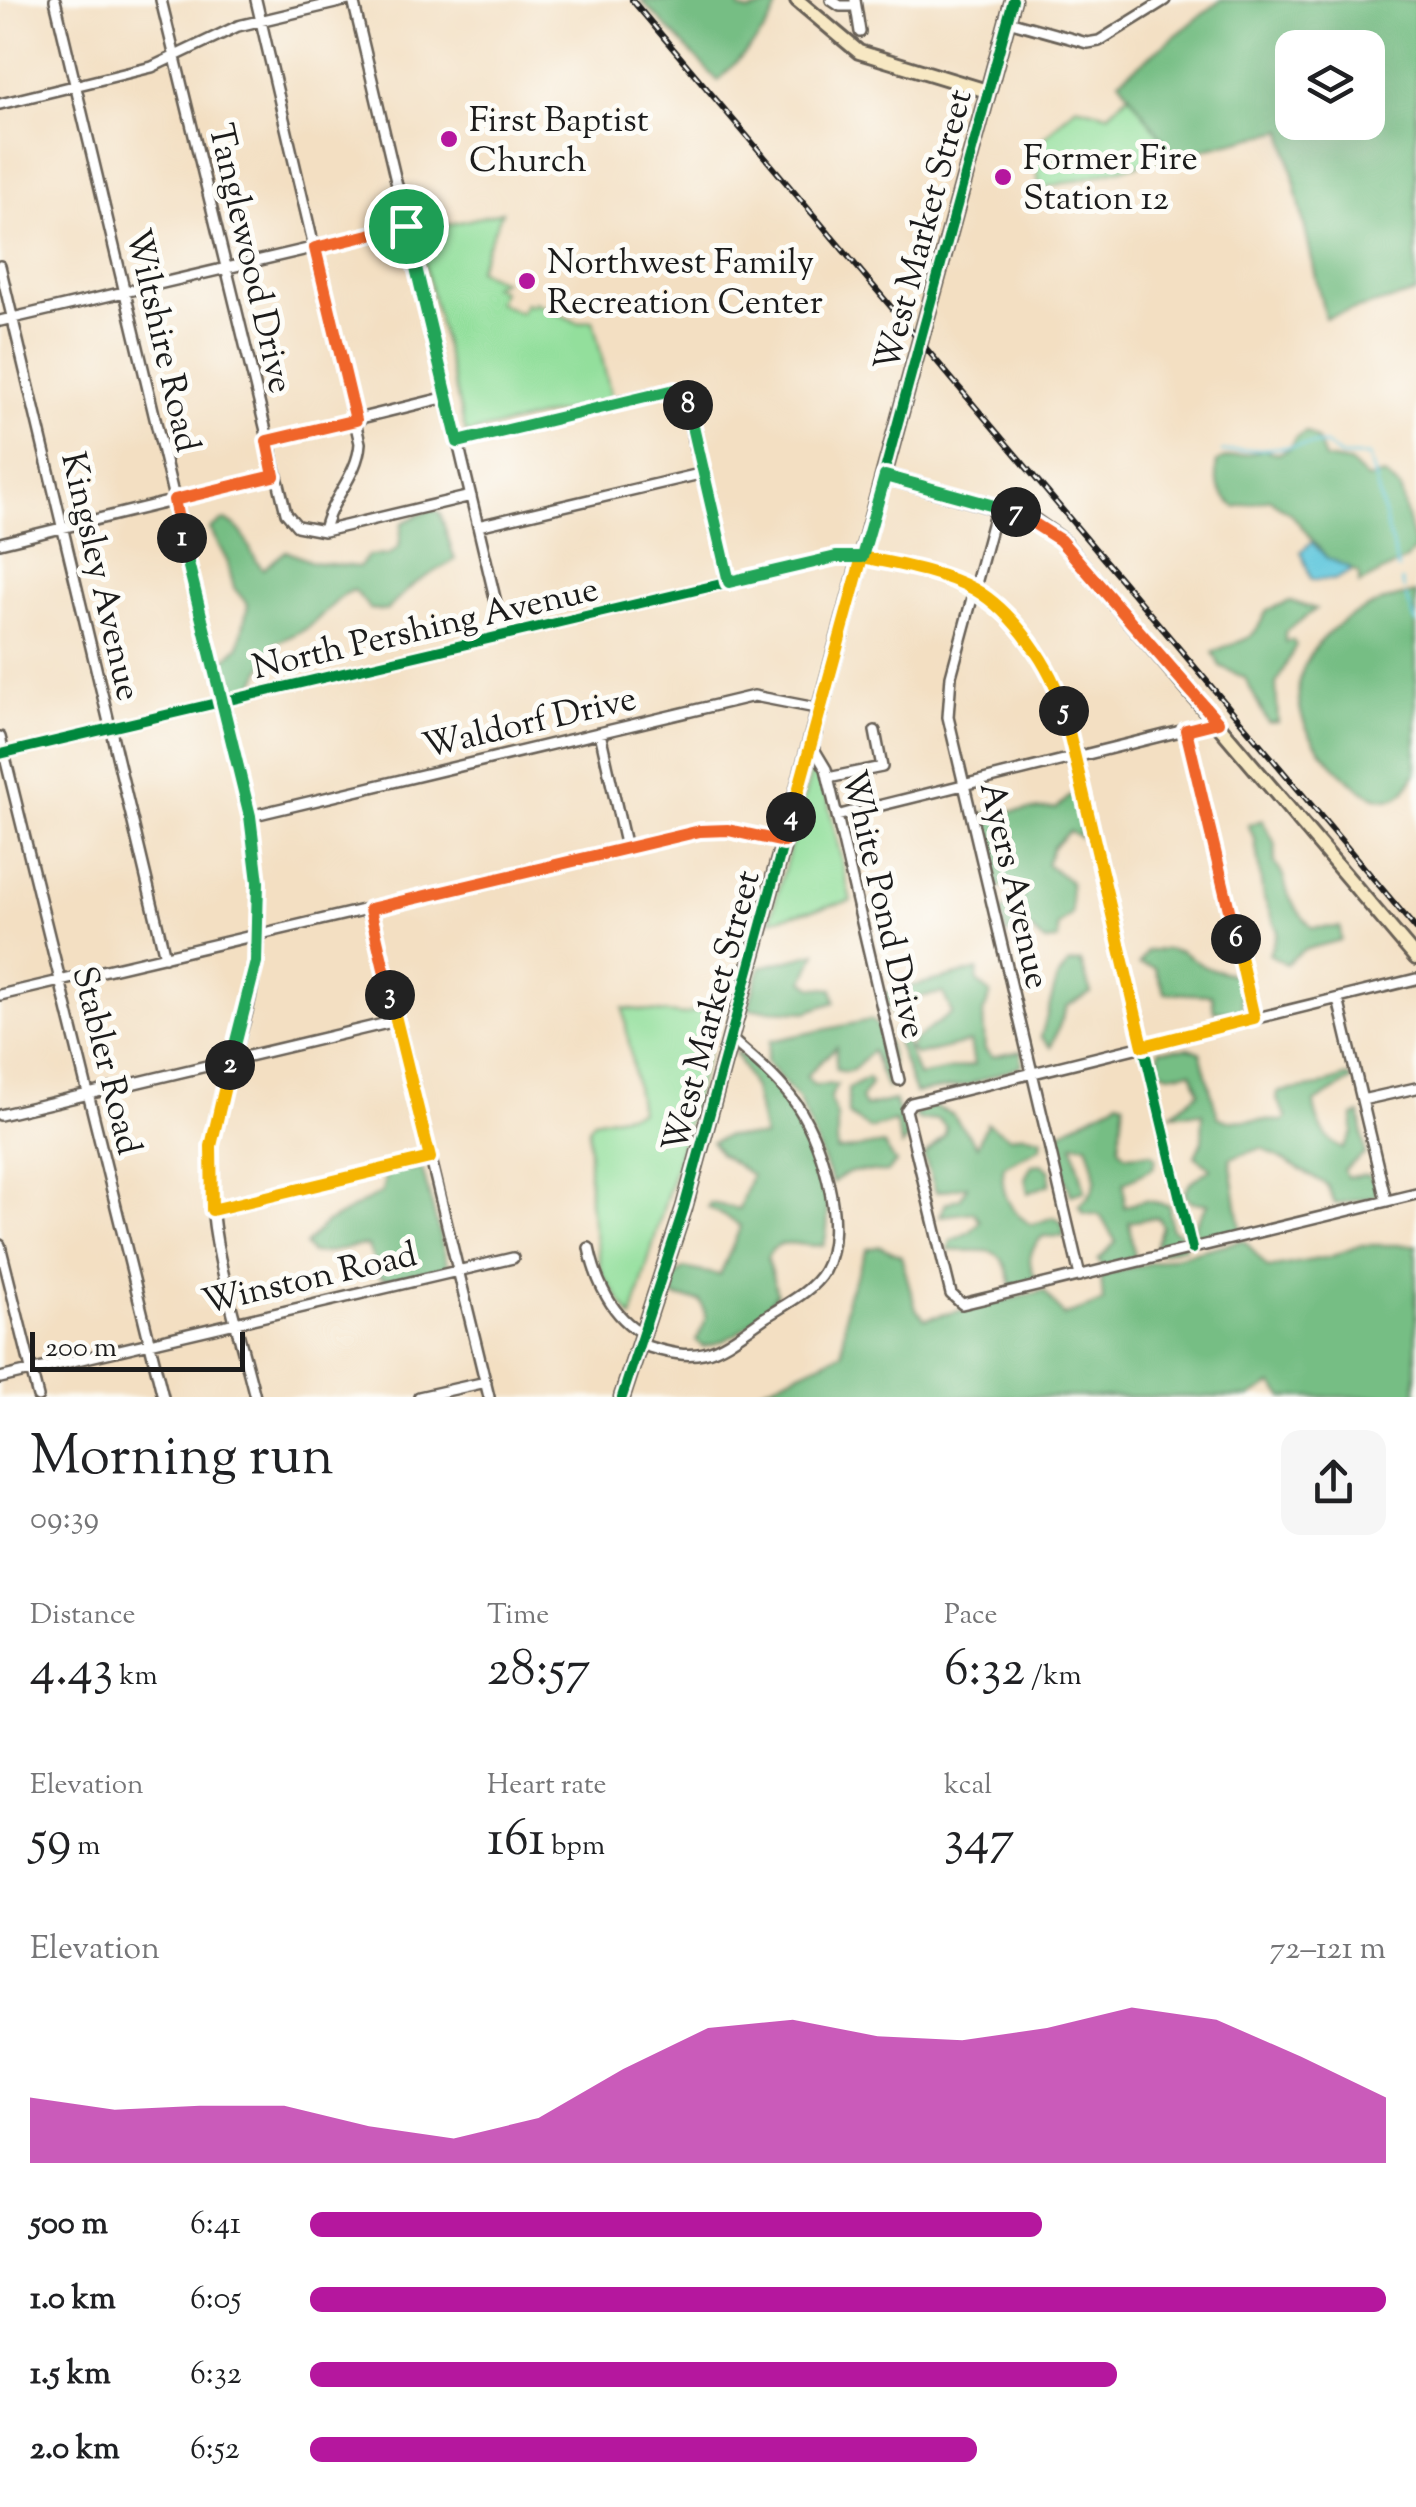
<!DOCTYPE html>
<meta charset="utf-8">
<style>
:root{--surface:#fff;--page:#f6f6f6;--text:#202124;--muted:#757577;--accent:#b5179e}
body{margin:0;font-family:"Sorts Mill Goudy",serif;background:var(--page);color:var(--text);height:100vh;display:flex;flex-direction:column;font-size:38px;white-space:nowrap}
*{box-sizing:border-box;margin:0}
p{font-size:32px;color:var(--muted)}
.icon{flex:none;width:55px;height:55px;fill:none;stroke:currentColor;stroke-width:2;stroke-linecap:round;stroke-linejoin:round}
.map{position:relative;height:1397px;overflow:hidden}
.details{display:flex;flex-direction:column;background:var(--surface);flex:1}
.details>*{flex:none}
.controls{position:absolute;left:1275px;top:30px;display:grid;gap:20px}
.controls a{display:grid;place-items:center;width:110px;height:110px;border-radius:20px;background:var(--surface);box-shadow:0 10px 40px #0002;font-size:50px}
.scale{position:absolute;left:30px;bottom:25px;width:215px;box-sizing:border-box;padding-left:10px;border:5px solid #1c1c1c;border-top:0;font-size:28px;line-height:35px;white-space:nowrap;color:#1c1c1c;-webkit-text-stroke:8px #fdfcf7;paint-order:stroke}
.pin{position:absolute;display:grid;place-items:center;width:85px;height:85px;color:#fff;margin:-42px;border:5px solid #fff;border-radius:50%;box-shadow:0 2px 10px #0007}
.km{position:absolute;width:50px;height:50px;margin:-25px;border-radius:50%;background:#222;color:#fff;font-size:28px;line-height:50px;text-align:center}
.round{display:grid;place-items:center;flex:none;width:105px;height:105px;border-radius:20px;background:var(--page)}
.head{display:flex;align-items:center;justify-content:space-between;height:170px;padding:0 30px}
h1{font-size:55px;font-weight:600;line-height:75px}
.metrics{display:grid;grid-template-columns:repeat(3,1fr);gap:15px;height:170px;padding:10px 30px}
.metrics div{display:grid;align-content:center}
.metrics b{font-size:50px;font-weight:600}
.metrics small{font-size:28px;font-weight:400}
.metrics p{font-size:28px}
.chart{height:280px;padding:20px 30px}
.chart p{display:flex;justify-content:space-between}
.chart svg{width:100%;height:180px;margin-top:10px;fill:var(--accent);opacity:.7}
ul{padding:0 30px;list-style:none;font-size:32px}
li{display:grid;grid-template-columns:160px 120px 1fr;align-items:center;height:75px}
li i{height:25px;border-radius:12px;background:var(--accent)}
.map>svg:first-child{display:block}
</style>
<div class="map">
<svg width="1416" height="1397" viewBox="0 0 1416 1397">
<rect width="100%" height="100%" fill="#fdfcf7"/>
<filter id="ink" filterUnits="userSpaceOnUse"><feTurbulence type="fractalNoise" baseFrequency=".01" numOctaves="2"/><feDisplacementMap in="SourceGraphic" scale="20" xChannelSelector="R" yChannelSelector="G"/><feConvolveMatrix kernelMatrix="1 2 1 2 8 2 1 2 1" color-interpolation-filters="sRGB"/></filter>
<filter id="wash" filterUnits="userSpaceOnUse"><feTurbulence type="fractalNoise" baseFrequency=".0048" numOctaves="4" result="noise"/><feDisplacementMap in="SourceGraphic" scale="40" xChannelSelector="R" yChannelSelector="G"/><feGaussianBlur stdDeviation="2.25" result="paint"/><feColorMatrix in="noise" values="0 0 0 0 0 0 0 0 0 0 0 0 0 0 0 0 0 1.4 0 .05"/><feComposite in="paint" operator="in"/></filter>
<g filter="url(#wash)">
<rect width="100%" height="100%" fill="#f3dfc2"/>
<!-- green -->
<path fill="#93df9c" stroke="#587e5c" stroke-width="2.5" d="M1129 94 1175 156 1040 189 1036 164 1025 156 1076 106 1108 114Z
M502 212 477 270 503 281 492 286 502 291 497 302 520 313 526 303 532 306 534 302 578 323 593 320 612 400 466 434 417 232Z
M812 768 821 771 851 901 770 920Z
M722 1003 632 1318 602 1274 589 1202V1128L593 1121 640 1111 623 1008 684 1015Z"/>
<!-- forest -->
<path fill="#76be84" stroke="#496d50" stroke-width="2.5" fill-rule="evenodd" d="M641 0H740V9L748 12 778 3C770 35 740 56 718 81Z
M1221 0H1416V293L1325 318 1283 130 1175 156 1119 80ZM1292 48H1368V122H1292Z
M1306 432 1318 440 1325 459 1350 463 1367 479 1384 475 1400 488 1415 549 1407 559 1359 584V573L1327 558 1292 515 1270 499 1236 507C1220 496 1213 482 1217 462 1229 453 1248 458 1263 449L1278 454 1289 449 1295 438Z
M432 509 440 513 455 560 414 584 386 611 370 609 354 590 344 594 308 628 274 644 252 689 229 698 217 667 239 646 248 605 234 588 227 561 210 529 225 520C250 531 246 552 263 569L286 551 312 562 359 567 368 556 389 555 399 547 402 523Z
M1416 593V773C1409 784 1404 798 1389 799 1369 800 1350 781 1337 768 1252 687 1321 610 1416 593Z
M1290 601 1316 609 1285 632V642L1292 640 1296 645 1276 684 1278 722 1268 723 1245 678 1220 666 1213 652C1245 636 1250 648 1267 610Z
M1076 791 1082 807 1080 837 1069 831 1053 847 1046 864 1070 881 1072 914 1058 926V940L1046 942 1028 928 1006 935 1001 911 1024 898 1020 886 997 887 992 843 983 813 1057 808Z
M1262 820 1276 845 1274 863C1285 874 1283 879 1288 893 1292 906 1304 918 1312 928L1340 927 1341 940 1303 950 1286 964 1269 954 1278 932 1263 896 1255 840 1248 825Z
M1166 949 1181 951 1205 967 1238 976 1243 1011H1214L1212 995 1165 993 1155 968 1139 964 1147 951Z
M816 953 804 981 812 987 833 989 835 1002 806 1012 748 1009 760 967Z
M1081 962 1091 993 1067 1006 1051 1047 1041 1037 1057 979 1068 964Z
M978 970 977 982 991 994 983 1013 985 1050 992 1057 1021 1051 1022 1065 968 1085 915 1093 893 1031 903 1035 918 1076 974 1065 970 1042 916 1055 910 1048 914 1040 952 1013 943 993 900 1000 894 1019 883 993Z
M870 1020C889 1030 898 1071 887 1089L872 1051C857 1062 859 1076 836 1070V1047L806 1076 814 1085 837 1084 830 1099 837 1116V1151L883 1144 896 1163 887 1172C861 1174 857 1164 832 1183L799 1100 766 1062 770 1041Z
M1189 1048 1200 1052 1218 1117 1226 1120 1283 1121 1287 1118 1277 1100 1278 1092 1319 1086 1347 1076 1353 1079 1314 1103C1316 1121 1325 1141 1343 1149L1353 1133V1116L1360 1114 1365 1154 1344 1170 1347 1177 1368 1175 1376 1184V1197L1335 1204 1327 1185 1262 1148 1230 1158 1241 1232 1196 1235 1194 1225 1208 1204 1192 1202 1184 1194 1190 1183 1211 1168 1195 1156 1202 1141 1203 1113 1171 1114 1199 1092 1192 1071 1168 1074 1158 1068 1159 1050Z
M735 1052C746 1055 752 1063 760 1071 801 1112 840 1185 824 1245 801 1250 780 1231 767 1258L777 1293C761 1318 733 1342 703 1347L696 1341C704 1325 710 1317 700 1301L674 1297 672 1279 684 1268 720 1275 741 1226 708 1207 710 1203 739 1209 751 1175 719 1153 712 1142 727 1136 764 1137 754 1089Z
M868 1078 871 1083 861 1099 865 1107 894 1100 908 1138 902 1146 895 1122 870 1129 848 1115V1089Z
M1118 1100 1124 1102 1119 1147 1125 1155 1152 1153 1156 1158 1153 1168 1124 1183V1207L1145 1200 1169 1205 1171 1228 1182 1235 1185 1247 1160 1253 1155 1248 1162 1226 1158 1217 1129 1222 1134 1257 1104 1267 1098 1260 1116 1242 1100 1215 1083 1213 1079 1205C1104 1187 1095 1169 1087 1144H1073L1085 1191 1071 1195 1052 1140C1070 1122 1097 1116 1118 1100Z
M932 1106 952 1114 977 1146 987 1123 1010 1137 1023 1134 1042 1138 1041 1147 1004 1166C999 1191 1009 1212 1032 1225L1054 1217 1063 1224 1064 1237 1043 1236C1028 1251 1026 1262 1037 1280L1011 1286C1003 1239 986 1254 948 1250L951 1241 971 1231 980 1221 974 1212 940 1216 946 1203 961 1198 967 1186 936 1192 924 1156 945 1135 946 1127 938 1119 920 1121 914 1116Z
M1042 1164 1050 1171V1184L1028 1193 1025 1178 1032 1165Z
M422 1168 448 1267 389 1280 380 1277 368 1246C349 1243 332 1256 311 1253L305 1245 325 1224 382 1192 386 1172Z
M1244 1240 1268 1268 1330 1257 1361 1245H1416V1397H1284L1272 1384 1250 1397H745L842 1353 847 1297 867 1249 880 1246 901 1256 916 1309 925 1319 1044 1291 1064 1316 1103 1302 1101 1275Z"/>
<!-- water -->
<path fill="#60c7dd" stroke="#3e727c" stroke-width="2.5" d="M1312 542 1327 558 1351 568 1350 572 1334 580H1311L1301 551Z"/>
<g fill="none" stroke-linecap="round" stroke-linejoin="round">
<!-- stream -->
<path stroke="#60c7dd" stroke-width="2.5" d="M1222 452 1325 444 1341 456H1369L1398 569
M1402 581 1404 589
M1406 596 1416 623"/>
</g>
</g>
<g filter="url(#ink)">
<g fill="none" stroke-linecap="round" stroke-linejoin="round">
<defs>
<path id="street" d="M55 0 250 816C260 885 264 951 245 1019 233 1061 216 1100 212 1144 203 1229 235 1315 255 1397
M161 0 286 513 297 526 324 531 471 496
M256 0 360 443C358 476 330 499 324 531
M353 0 504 636
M831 0 840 6H855
M855 0 860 32
M1008 21 1087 43 1099 41 1165 0
M0 104 152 67 238 26 348 0
M0 266 165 957
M0 321 406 226
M267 441 447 397
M458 442 653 393 682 391 729 582
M997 506 951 676 948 717 1080 1276
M478 526 704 473
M0 543 275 476
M1186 731 1254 1018
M600 733 626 848
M0 737 163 1397
M811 744 826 769 899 1080
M0 754 836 557C934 558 1023 601 1060 697L1192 1249
M828 778 882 767 875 731
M866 809 1217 722
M250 816 754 696 821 709
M837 816 855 811
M370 909 489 1397
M1416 979 911 1103 906 1110 951 1294 962 1304 1416 1194
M0 995 700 831 728 829 784 842
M1338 999 1386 1201
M1362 1100 1416 1088
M0 1115 396 1021
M212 1211 430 1158
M0 1245 38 1397
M589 1248C596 1281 612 1318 644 1334
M640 1344C702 1365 713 1354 764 1318 784 1305 812 1292 824 1271 849 1227 821 1135 791 1097 774 1075 752 1057 731 1039
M0 1378 513 1258
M419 1397 486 1382"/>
<path id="secondary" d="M797 0 859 52 987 91
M885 476 1027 516 1060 539 1416 958"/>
<path id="primary" d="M622 1397 684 1208 1013 0"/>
</defs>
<!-- street casing -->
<use href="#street" stroke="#676056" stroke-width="14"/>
<!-- secondary casing -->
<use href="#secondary" stroke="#676056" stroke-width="18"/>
<!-- primary casing -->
<use href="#primary" stroke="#676056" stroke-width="19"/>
<!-- street -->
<use href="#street" stroke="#fff" stroke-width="9"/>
<!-- secondary -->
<use href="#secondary" stroke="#f7e8c3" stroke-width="12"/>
<!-- primary -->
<use href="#primary" stroke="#ebc669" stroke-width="14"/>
<defs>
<path id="rail" d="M632 0 1416 929"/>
</defs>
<!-- rail casing -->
<use href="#rail" stroke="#1c1c1c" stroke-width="6"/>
<!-- rail -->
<use href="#rail" stroke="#fdfcf7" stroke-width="2.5" stroke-dasharray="8" stroke-linecap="butt"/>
<defs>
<path id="cycleway" d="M0 754 836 557C934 558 1023 601 1060 697L1192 1249
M622 1397 684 1208 1013 0"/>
</defs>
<!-- cycleway casing -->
<use href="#cycleway" stroke="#fdfcf7" stroke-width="16"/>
<!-- cycleway -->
<use href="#cycleway" stroke="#00873e" stroke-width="10"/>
</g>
</g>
<g fill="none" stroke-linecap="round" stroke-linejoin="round" filter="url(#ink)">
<defs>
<path id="split-1" d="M182 538 174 500 274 476 267 441 356 420 315 248 406 226"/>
<path id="split-2" d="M182 538 250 816 258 882 256 962 230 1065"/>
<path id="split-3" d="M230 1065 211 1146 212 1210 430 1158 390 995"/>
<path id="split-4" d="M390 995 370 909 700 831 728 830 784 842 791 817"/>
<path id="split-5" d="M791 817 862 557C899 565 941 571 974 589 1014 612 1052 667 1064 711"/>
<path id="split-6" d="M1064 711 1143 1046 1254 1018 1236 939"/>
<path id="split-7" d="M1016 512 1060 540 1218 722 1186 730 1236 939"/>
<path id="split-8" d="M688 405 729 582 836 557H862L885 476 1016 512"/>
<path id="split-9" d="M406 226 458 442 675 390 684 395 688 405"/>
</defs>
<!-- split-1 casing -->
<use href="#split-1" stroke="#fff" stroke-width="20"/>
<!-- split-2 casing -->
<use href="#split-2" stroke="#fff" stroke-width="20"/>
<!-- split-3 casing -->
<use href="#split-3" stroke="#fff" stroke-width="20"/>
<!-- split-4 casing -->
<use href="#split-4" stroke="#fff" stroke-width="20"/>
<!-- split-5 casing -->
<use href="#split-5" stroke="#fff" stroke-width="20"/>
<!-- split-6 casing -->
<use href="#split-6" stroke="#fff" stroke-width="20"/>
<!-- split-7 casing -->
<use href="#split-7" stroke="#fff" stroke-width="20"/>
<!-- split-8 casing -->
<use href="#split-8" stroke="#fff" stroke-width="20"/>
<!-- split-9 casing -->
<use href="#split-9" stroke="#fff" stroke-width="20"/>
<!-- split-1 -->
<use href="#split-1" stroke="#f0652b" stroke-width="12"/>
<!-- split-2 -->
<use href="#split-2" stroke="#22a559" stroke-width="12"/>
<!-- split-3 -->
<use href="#split-3" stroke="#f5b400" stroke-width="12"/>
<!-- split-4 -->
<use href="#split-4" stroke="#f0652b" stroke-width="12"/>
<!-- split-5 -->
<use href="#split-5" stroke="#f5b400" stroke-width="12"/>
<!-- split-6 -->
<use href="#split-6" stroke="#f5b400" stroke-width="12"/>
<!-- split-7 -->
<use href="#split-7" stroke="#f0652b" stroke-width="12"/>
<!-- split-8 -->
<use href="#split-8" stroke="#22a559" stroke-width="12"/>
<!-- split-9 -->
<use href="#split-9" stroke="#22a559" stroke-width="12"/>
</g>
<!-- markers -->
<g fill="#b5179e" stroke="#fdfcf7" stroke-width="4">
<circle cx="449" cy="139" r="10"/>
<circle cx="1003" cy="177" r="10"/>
<circle cx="527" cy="281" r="10"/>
</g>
<g text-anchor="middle" stroke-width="10" stroke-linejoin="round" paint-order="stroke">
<!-- poi labels -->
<g font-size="35" fill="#1c1c1c" stroke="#fdfcf7" text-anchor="start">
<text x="469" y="131">First Baptist<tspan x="469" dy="40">Church</tspan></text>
<text x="1023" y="169">Former Fire<tspan x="1023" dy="40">Station 12</tspan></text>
<text x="547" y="273">Northwest Family<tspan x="547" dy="40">Recreation Center</tspan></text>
</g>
<!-- street labels -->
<g font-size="35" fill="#1c1c1c" stroke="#fdfcf7">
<text transform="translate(922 230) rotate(-75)" y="12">West Market Street</text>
<text transform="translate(252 258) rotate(77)" y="12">Tanglewood Drive</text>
<text transform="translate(164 340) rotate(77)" y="12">Wiltshire Road</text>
<text transform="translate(102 576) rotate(77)" y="12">Kingsley Avenue</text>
<text transform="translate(425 627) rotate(-13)" y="12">North Pershing Avenue</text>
<text transform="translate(529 721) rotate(-13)" y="12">Waldorf Drive</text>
<text transform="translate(1016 885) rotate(77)" y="12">Ayers Avenue</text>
<text transform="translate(885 904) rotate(77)" y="12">White Pond Drive</text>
<text transform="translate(710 1011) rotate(-75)" y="12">West Market Street</text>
<text transform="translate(108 1060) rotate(76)" y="12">Stabler Road</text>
<text transform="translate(309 1277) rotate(-13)" y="12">Winston Road</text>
</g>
</g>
</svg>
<div class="controls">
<a><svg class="icon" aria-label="layers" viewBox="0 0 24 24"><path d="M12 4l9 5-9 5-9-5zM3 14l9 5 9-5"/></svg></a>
</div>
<div class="scale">200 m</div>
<div class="pin" style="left:406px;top:226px;background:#1e9e55"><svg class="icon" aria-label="arrive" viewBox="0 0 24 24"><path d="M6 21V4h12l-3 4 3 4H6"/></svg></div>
<b class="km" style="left:182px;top:538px">1</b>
<b class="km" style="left:230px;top:1065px">2</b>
<b class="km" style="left:390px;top:995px">3</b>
<b class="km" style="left:791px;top:817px">4</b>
<b class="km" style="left:1064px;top:711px">5</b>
<b class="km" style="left:1236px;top:939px">6</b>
<b class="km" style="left:1016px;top:512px">7</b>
<b class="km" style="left:688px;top:405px">8</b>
</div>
<section class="details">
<div class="head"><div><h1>Morning run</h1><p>09:39</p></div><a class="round"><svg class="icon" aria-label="share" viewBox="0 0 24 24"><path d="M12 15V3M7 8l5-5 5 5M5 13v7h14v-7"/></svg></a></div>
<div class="metrics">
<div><p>Distance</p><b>4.43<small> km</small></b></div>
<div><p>Time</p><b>28:57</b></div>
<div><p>Pace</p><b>6:32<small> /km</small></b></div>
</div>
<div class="metrics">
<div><p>Elevation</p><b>59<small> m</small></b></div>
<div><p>Heart rate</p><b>161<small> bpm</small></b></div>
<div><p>kcal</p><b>347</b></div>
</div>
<div class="chart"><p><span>Elevation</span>72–121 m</p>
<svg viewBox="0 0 160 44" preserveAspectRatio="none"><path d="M0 44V28L10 31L20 30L30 30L40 35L50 38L60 33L70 21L80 11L90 9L100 13L110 14L120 11L130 6L140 9L150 18L160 28V44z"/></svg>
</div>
<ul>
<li><b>500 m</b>6:41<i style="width:68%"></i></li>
<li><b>1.0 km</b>6:05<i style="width:100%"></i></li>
<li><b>1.5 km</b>6:32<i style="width:75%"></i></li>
<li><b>2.0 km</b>6:52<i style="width:62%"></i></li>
</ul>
</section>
